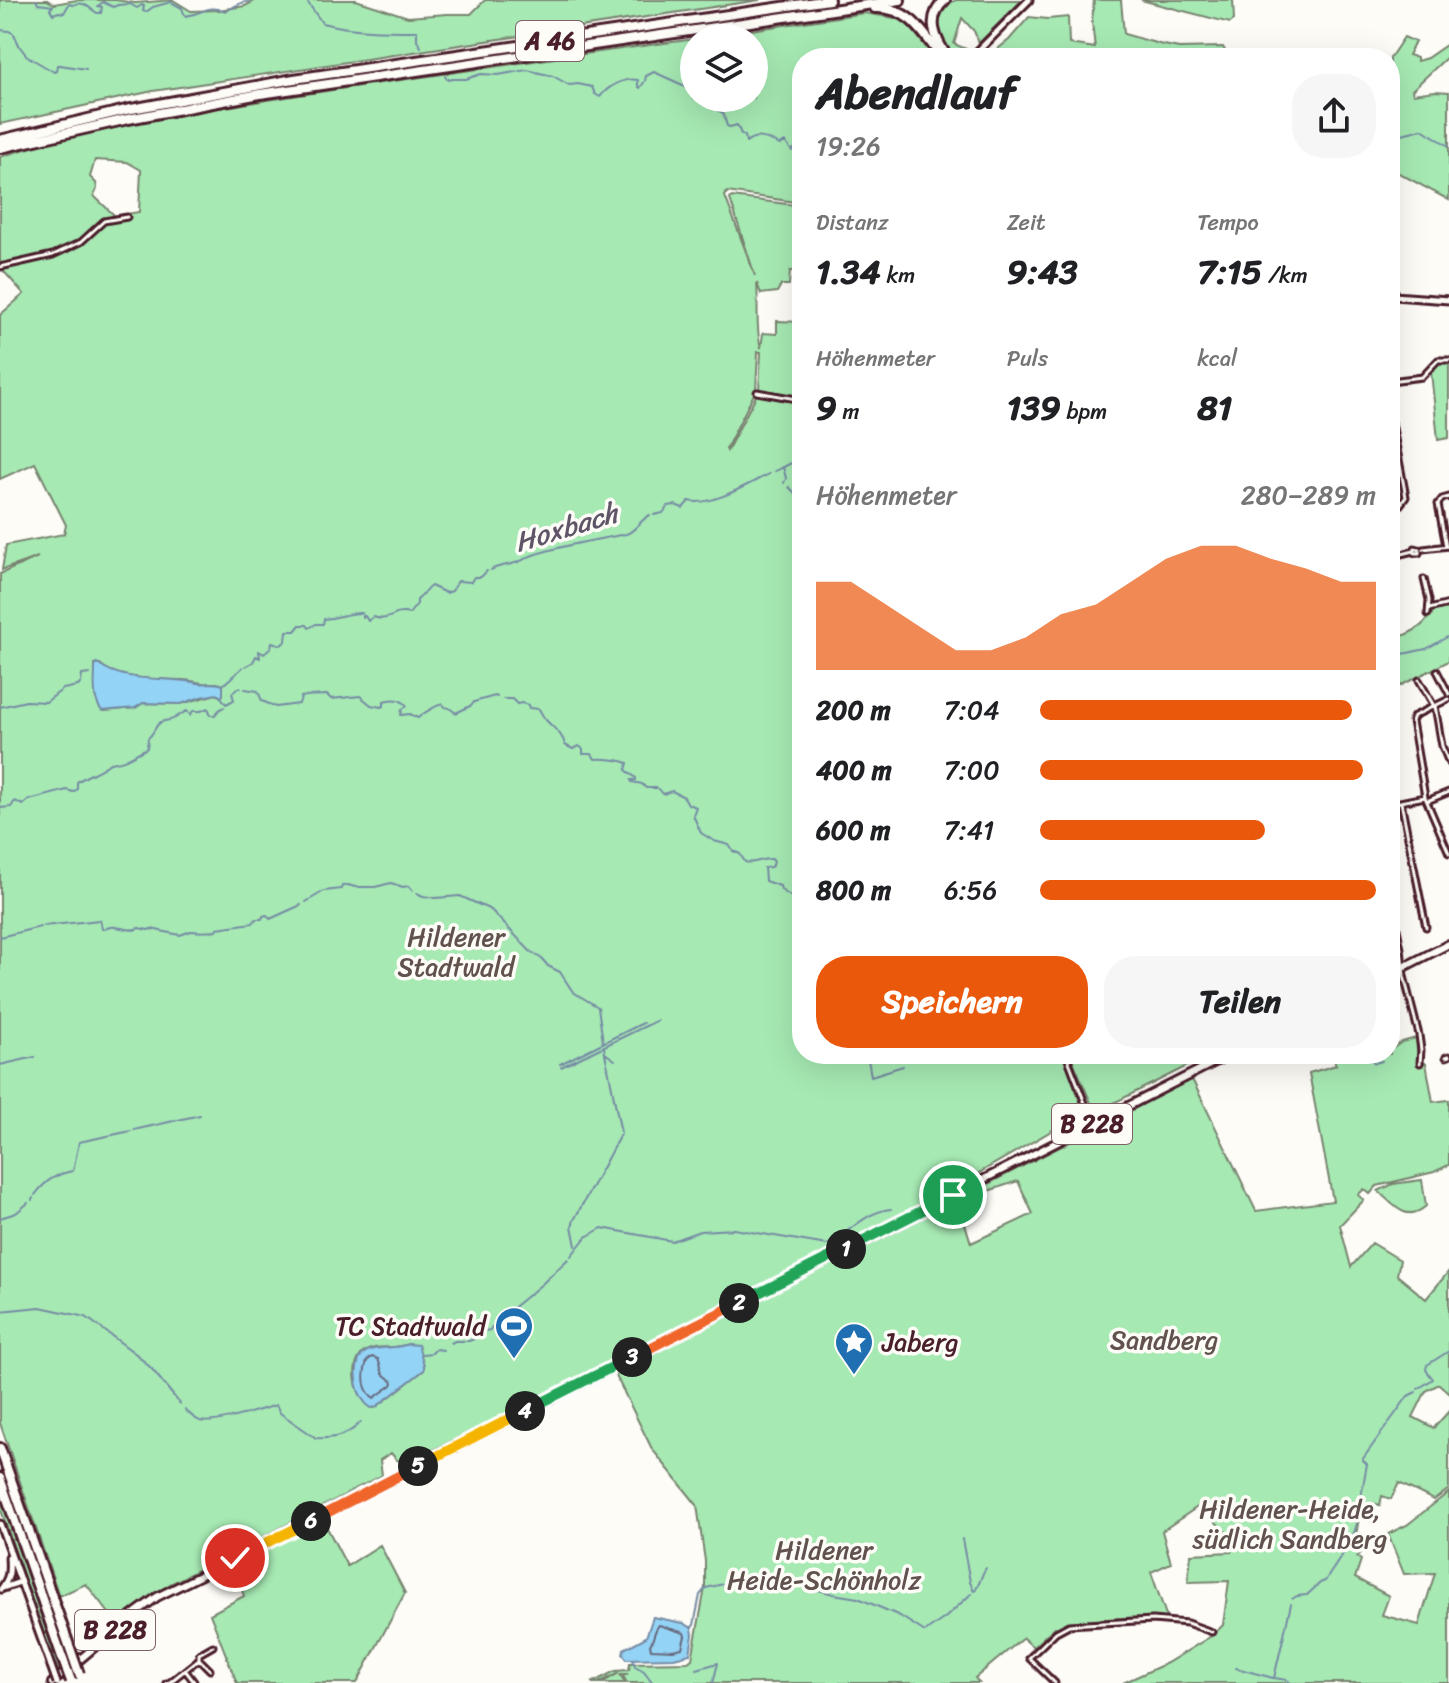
<!DOCTYPE html>
<html lang="de">
<meta charset="utf-8">
<style>
:root{--surface:#fff;--page:#f6f6f6;--text:#202124;--muted:#757577;--accent:#ea580c}
body{margin:0;font-family:Sriracha,sans-serif;background:var(--page);color:var(--text);height:100vh;display:flex;flex-direction:column;font-size:30px;white-space:nowrap}
*{box-sizing:border-box;margin:0}
p{font-size:26px;color:var(--muted)}
.icon{flex:none;width:44px;height:44px;fill:none;stroke:currentColor;stroke-width:2;stroke-linecap:round;stroke-linejoin:round}
.map{position:relative;flex:1;overflow:hidden}
.sheet{position:absolute;left:792px;top:48px;width:608px;height:1016px;display:flex;flex-direction:column;background:var(--surface);border-radius:32px;box-shadow:0 8px 32px #0002}
.sheet>*{flex:none}
.controls{position:absolute;left:680px;top:24px;display:grid;gap:16px}
.controls a{display:grid;place-items:center;width:88px;height:88px;border-radius:50%;background:var(--surface);box-shadow:0 8px 32px #0002;font-size:40px}
.pin{position:absolute;display:grid;place-items:center;width:68px;height:68px;color:#fff;margin:-34px;border:4px solid #fff;border-radius:50%;box-shadow:0 2px 8px #0007}
.km{position:absolute;width:40px;height:40px;margin:-20px;border-radius:50%;background:#222;color:#fff;font-size:22px;line-height:40px;text-align:center}
.round{display:grid;place-items:center;flex:none;width:84px;height:84px;border-radius:32px;background:var(--page)}
.summary{display:flex;align-items:center;justify-content:space-between;height:136px;padding:0 24px}
h1{font-size:44px;font-weight:800;line-height:60px}
.stats{display:grid;grid-template-columns:repeat(3,1fr);gap:12px;height:136px;padding:8px 24px}
.stats div{display:grid;align-content:center}
.stats b{font-size:34px;font-weight:800}
.stats small{font-size:22px;font-weight:400}
.stats p{font-size:22px}
.chart{height:224px;padding:16px 24px}
.chart p{display:flex;justify-content:space-between}
.chart svg{width:100%;height:144px;margin-top:8px;fill:var(--accent);opacity:.7}
.primary-button{display:flex;gap:16px;margin-top:auto;padding:16px 24px}
.primary-button a{flex:1;height:92px;border-radius:32px;background:var(--accent);color:#fff;font-size:32px;font-weight:800;line-height:92px;text-align:center}
.primary-button a+a{background:var(--page);color:var(--text)}
ul{padding:0 24px;list-style:none;font-size:26px}
li{display:grid;grid-template-columns:128px 96px 1fr;align-items:center;height:60px}
li i{height:20px;border-radius:10px;background:var(--accent)}
.map>svg:first-child{display:block}
</style>
<div class="map">
<svg width="1449" height="1683" viewBox="0 0 1449 1683">
<rect width="100%" height="100%" fill="#fdfcf7"/>
<filter id="ink" filterUnits="userSpaceOnUse"><feTurbulence type="fractalNoise" baseFrequency=".0125" numOctaves="2"/><feDisplacementMap in="SourceGraphic" scale="16" xChannelSelector="R" yChannelSelector="G"/><feConvolveMatrix kernelMatrix="1 2 1 2 8 2 1 2 1" color-interpolation-filters="sRGB"/></filter>
<g filter="url(#ink)">
<!-- green -->
<path fill="#a6e9b3" stroke="#78846f" stroke-width="2" fill-rule="evenodd" d="M0 0H47L54 4 77 0H116L135 3 173 0 191 11 218 10 245 6 256 0H356L408 17 447 14H471L485 0H760L153 91 0 124Z
M956 0H1022L979 43 974 31 962 18 954 44 971 51 964 56C942 55 941 39 937 21L947 5Z
M1094 0H1121L1124 34 1159 44 1179 48 1223 47 1229 58H995L994 52 1009 40 1029 17 1048 19 1068 17 1069 44 1095 48 1092 22Z
M1141 0H1233L1234 20 1230 23Z
M864 13 901 19 911 28 934 58H802V203L727 192 725 196 755 276 730 199 732 197 802 206V260H800V271H790L789 285H781L777 292 761 294 757 283C759 305 755 327 761 348L763 333 777 334V321L802 322V399L759 391 761 352H758L756 390 726 449 727 451 758 392 795 400 793 410 798 411 797 437 802 438V1054H1063L1081 1105 1083 1116 1053 1130 913 1211 506 1416 408 1462 397 1460 391 1453 380 1460 382 1475C370 1483 356 1487 343 1496L170 1584 145 1600 116 1622 86 1584 59 1596 0 1423V574L38 557 2 570 6 545 64 534 66 525 35 463 0 479V315L24 294 0 267V157C84 129 174 116 261 101 405 78 550 59 694 39V98H754V38H699ZM95 160 127 162 141 170 139 212 115 216 94 196 97 189 96 183 90 177ZM95 664H100C117 681 161 679 184 680 191 680 197 683 203 683 210 684 214 682 221 684V697L216 694 181 704 143 703 135 708 105 711 95 696ZM408 1344 424 1365V1370L375 1408C356 1403 348 1366 363 1353 374 1343 395 1351 408 1344Z
M1404 37 1415 42 1408 55 1417 58V61L1427 58 1449 43V55L1412 90 1413 94 1435 91 1449 92V200L1397 172 1390 185V58Z
M1443 362 1449 363V438L1438 440 1431 372 1436 365Z
M1449 602V661L1390 691V641C1407 634 1429 628 1432 607Z
M1416 1038 1418 1063H1426L1433 1102 1449 1100V1165L1434 1172 1377 1186 1370 1194 1364 1189 1358 1195 1364 1200 1340 1225 1351 1267 1372 1243 1400 1260 1397 1275 1426 1299 1449 1271V1393L1439 1384 1426 1391 1413 1417 1434 1428 1449 1411V1489L1434 1500 1399 1483 1391 1499 1382 1496 1380 1505 1371 1503 1367 1512 1360 1511 1356 1536 1371 1541 1357 1557 1361 1560 1355 1578 1389 1596 1382 1615 1419 1625 1435 1573 1404 1574 1388 1534 1407 1525 1449 1492V1683H1123L1167 1663 1213 1635 1223 1625 1229 1581 1188 1582 1191 1554 1231 1552 1227 1533 1199 1506 1162 1531 1171 1563 1151 1572 1167 1618C1146 1617 1073 1617 1059 1629L1055 1627 1033 1647 1023 1638 975 1678 979 1683H627L623 1676 628 1674H620L625 1683H602L619 1673 598 1683H592L615 1671 629 1670 630 1663 688 1662 692 1659 705 1588V1561L697 1505 652 1449 614 1372 904 1227 1192 1079 1256 1211 1333 1201 1309 1073 1336 1065 1332 1054H1390V1050L1402 1042ZM1018 1181 1033 1214 971 1243 958 1201Z
M1070 1054H1211L1098 1111 1094 1110Z
M1422 1180 1426 1206C1406 1224 1393 1204 1378 1191L1393 1184Z
M0 1496 59 1668 56 1670 0 1507Z
M323 1520 347 1566 380 1545 405 1593 357 1683H237L210 1614 244 1596 233 1565Z"/>
<!-- water -->
<path fill="#93d3f5" stroke="#768ba4" stroke-width="2" d="M97 663C125 684 166 676 198 683 207 685 214 681 223 685V695L221 697 217 694 201 697 181 704 143 703 135 708 102 711C92 699 95 682 95 667Z
M408 1344 418 1345 424 1365V1370L376 1407 371 1408C362 1402 358 1392 356 1382L357 1380C356 1374 356 1368 359 1360 366 1342 393 1351 408 1344Z
M653 1617 683 1623 692 1628 693 1635 690 1654 674 1658 627 1659 623 1654 624 1649 646 1637Z"/>
<g fill="none" stroke-linecap="round" stroke-linejoin="round">
<!-- shore -->
<path stroke="#67677c" stroke-width="2" d="M372 1357 378 1359 383 1374 393 1382 392 1385 374 1398C362 1390 363 1374 367 1361Z
M659 1625 684 1633 685 1636 682 1648 673 1650 651 1649 650 1645C654 1639 654 1630 659 1625Z"/>
<!-- stream -->
<path stroke="#768ba4" stroke-width="2" d="M36 0 38 4 53 6 50 9 53 14 59 12 64 13 69 4 73 5C84 0 89 8 97 13H101L102 7 98 6 103 2 113 7 118 5 130 4 137 8 142 5 144 6 143 11 146 12 153 7 171 2 182 8 185 16C206 14 203 4 226 11L241 3 256 0
M306 0 322 23C353 31 386 31 417 31V40L421 47
M0 30 9 31 14 34 20 47 27 56 54 72 56 71 57 65H60L86 69
M445 76 447 79H466L481 74 498 75 527 70 553 76 569 85 578 84 592 87 595 94 600 97C608 86 625 77 638 80V86L640 88 645 81 646 76 654 72 685 86 692 93 694 89
M1390 89 1395 80
M706 98V104L723 113 727 126 730 127 737 125 741 134 745 136 746 142C756 133 769 139 780 145L785 142 792 151 795 148 799 149 802 148
M1390 137 1422 129 1449 146
M783 467 786 478 784 483
M775 471 802 458
M789 487 802 500
M654 515 663 513 668 506 675 505 683 508 689 501C711 507 748 484 769 474
M491 570C500 565 506 566 515 563 521 562 527 557 533 555 563 545 595 540 626 534 636 531 641 519 650 515
M1390 664 1403 654 1426 649 1449 636
M246 666 253 662 256 656 260 658 259 651 264 654 271 647 272 642 281 645 286 641 287 631H295L300 625H307L309 628 316 624H323L324 619C338 618 350 612 362 613L363 617 365 616 368 621 373 617C391 623 394 609 409 614L417 604V600C423 596 426 589 431 586L446 593 452 591 458 581 471 582 474 577H481L487 571
M223 685 243 667
M245 689 258 691 262 701 276 707 299 704 301 697C303 696 324 695 327 695L331 699 360 696 371 705 381 707 384 706V701C392 698 402 699 407 706L402 709 401 715 410 714 418 718C425 711 434 708 442 703L445 707 449 708 456 713 472 705 474 702 495 696 497 697
M221 697 226 704 234 700 232 693 238 688H241
M503 699H512L517 704 522 703 528 705 529 708 539 709C541 712 543 717 546 720 553 728 563 734 565 745L573 749 579 746 583 749V754H592L595 759C603 758 621 760 628 763L626 770 636 778V780H631L632 782 642 784 646 788H657
M0 707 26 701 46 702 63 689 78 686 81 683 82 675 90 674
M659 789 663 794 672 791 684 797 688 804 696 807 693 815 701 833 714 841 729 845 733 851 740 854 745 862C753 865 762 858 772 859L774 862C772 869 768 867 764 868L765 881 780 886 781 890 802 904
M0 808 11 807 15 801 23 805 29 800 67 790 73 792 77 789V782C88 774 99 772 110 763 125 762 133 755 147 748L148 738C154 734 155 725 161 722 165 720 171 721 175 718 179 716 182 713 187 711L190 715 193 711H201L208 708 211 715H215L219 710 224 707
M417 893 423 896 435 898 460 896 491 910 530 951 542 959 548 966 560 972 573 992 598 1007 603 1042
M306 902 324 891 341 889 342 886 348 885 355 887H375L391 883 403 887 408 886 413 891
M43 926 100 920 102 929H105C116 922 128 934 139 928L148 930 151 929 180 935 191 931C203 932 204 932 216 930L217 928 253 923 256 919H262L263 916 267 915 270 919 301 905
M0 937 40 927
M604 1047 605 1053 615 1060
M867 1054 871 1076 903 1066
M1363 1054 1375 1063 1382 1061
M560 1064 643 1023
M0 1065 35 1057
M561 1067 658 1020
M134 1130 200 1115
M35 1195C45 1181 56 1174 73 1171L79 1142 131 1131
M32 1200 33 1198
M0 1218 16 1213 28 1203
M576 1246 572 1226 574 1220 621 1133 605 1053
M571 1256 586 1237 602 1228 672 1241 700 1231 734 1229 827 1245C848 1233 867 1211 891 1209
M0 1311 40 1307 86 1317 136 1354 151 1368 180 1404
M451 1343 455 1341H469L474 1339 480 1332 490 1330 505 1314 542 1284 568 1259
M422 1354 432 1353 436 1349 443 1350
M1418 1389 1433 1379 1426 1370 1427 1365 1449 1351
M185 1410C190 1414 194 1419 200 1421 214 1425 260 1410 276 1405L280 1413 316 1438C334 1439 348 1436 361 1422
M962 1539 970 1582 974 1591
M974 1591C981 1584 980 1576 986 1568
M1292 1599 1297 1596 1307 1595 1320 1583 1325 1581 1349 1545 1355 1530 1367 1464 1362 1460 1408 1396 1416 1392
M691 1628 694 1625 700 1595 706 1588 736 1581 769 1580 790 1582 833 1594 858 1598 900 1616 925 1632 946 1617 971 1594
M633 1659 635 1666 644 1671 653 1683
M1236 1668 1273 1678
M697 1669 718 1663 713 1683
M1291 1683 1287 1680 1274 1678 1291 1604"/>
<defs>
<path id="street" d="M0 267 53 255 81 242 104 221 127 217
M1390 381 1422 377 1438 360H1449
M757 392 802 400
M1390 405 1391 417 1406 497 1400 505 1390 507
M1446 546 1438 504 1442 499 1449 497
M1415 548 1419 549V553H1415Z
M1423 549 1449 546
M1390 557 1414 551
M1424 579 1429 600 1428 614
M1429 609 1449 604
M1437 671 1449 694
M1419 680 1434 706
M1449 699 1414 716 1412 721 1425 797 1449 853
M1435 706 1442 746 1449 763
M1427 801 1449 792
M1401 802 1426 927
M1390 804 1425 797
M1390 894 1401 949 1404 976 1419 1035 1421 1050 1420 1063
M1066 1054 1093 1124
M1446 1057 1449 1056
M199 1659V1654L213 1646
M185 1670 195 1683
M166 1683 170 1682 199 1659 210 1670
M1055 1683 1029 1658 1056 1632 1069 1625 1153 1620 1187 1623 1212 1632"/>
<path id="secondary" d="M973 56 1029 0
M1390 288 1393 291 1394 296
M1394 296 1449 300
M0 1524 51 1666
M3 1588 20 1582
M1 1589C10 1578 10 1571 9 1557"/>
<path id="primary" d="M1390 974 1449 944
M52 1683 130 1617 157 1597 310 1521 1231 1054"/>
<path id="highway" d="M945 0C925 18 935 39 948 58
M875 8C909 6 924 34 942 58
M964 58 974 55
M0 140 126 110 294 79 829 0
M0 148 128 119 260 94 900 0
M0 1448 71 1651
M0 1478 62 1657"/>
</defs>
<!-- street casing -->
<use href="#street" stroke="#4a1f2b" stroke-width="9"/>
<!-- secondary casing -->
<use href="#secondary" stroke="#4a1f2b" stroke-width="11"/>
<!-- primary casing -->
<use href="#primary" stroke="#4a1f2b" stroke-width="12"/>
<!-- highway casing -->
<use href="#highway" stroke="#4a1f2b" stroke-width="14"/>
<!-- street -->
<use href="#street" stroke="#fdfcf7" stroke-width="3"/>
<!-- secondary -->
<use href="#secondary" stroke="#fdfcf7" stroke-width="5"/>
<!-- primary -->
<use href="#primary" stroke="#fdfcf7" stroke-width="6"/>
<!-- highway -->
<use href="#highway" stroke="#fdfcf7" stroke-width="8"/>
<defs>
<path id="secondary-bridge" d="M51 1666 57 1683"/>
<path id="highway-bridge" d="M71 1651 79 1674
M62 1657 71 1681"/>
</defs>
<!-- secondary-bridge casing -->
<use href="#secondary-bridge" stroke="#4a1f2b" stroke-width="11" stroke-linecap="butt"/>
<!-- highway-bridge casing -->
<use href="#highway-bridge" stroke="#4a1f2b" stroke-width="14" stroke-linecap="butt"/>
<!-- secondary-bridge -->
<use href="#secondary-bridge" stroke="#fdfcf7" stroke-width="5"/>
<!-- highway-bridge -->
<use href="#highway-bridge" stroke="#fdfcf7" stroke-width="8"/>
</g>
</g>
<g fill="none" stroke-linecap="round" stroke-linejoin="round" filter="url(#ink)">
<defs>
<path id="split-1" d="M846 1249 953 1195"/>
<path id="split-2" d="M739 1303 846 1249"/>
<path id="split-3" d="M632 1357 739 1303"/>
<path id="split-4" d="M525 1411 632 1357"/>
<path id="split-5" d="M418 1466 525 1411"/>
<path id="split-6" d="M311 1521 418 1466"/>
<path id="split-7" d="M235 1558 311 1521"/>
</defs>
<!-- split-1 casing -->
<use href="#split-1" stroke="#fff" stroke-width="16"/>
<!-- split-2 casing -->
<use href="#split-2" stroke="#fff" stroke-width="16"/>
<!-- split-3 casing -->
<use href="#split-3" stroke="#fff" stroke-width="16"/>
<!-- split-4 casing -->
<use href="#split-4" stroke="#fff" stroke-width="16"/>
<!-- split-5 casing -->
<use href="#split-5" stroke="#fff" stroke-width="16"/>
<!-- split-6 casing -->
<use href="#split-6" stroke="#fff" stroke-width="16"/>
<!-- split-7 casing -->
<use href="#split-7" stroke="#fff" stroke-width="16"/>
<!-- split-1 -->
<use href="#split-1" stroke="#22a559" stroke-width="10"/>
<!-- split-2 -->
<use href="#split-2" stroke="#22a559" stroke-width="10"/>
<!-- split-3 -->
<use href="#split-3" stroke="#f0652b" stroke-width="10"/>
<!-- split-4 -->
<use href="#split-4" stroke="#22a559" stroke-width="10"/>
<!-- split-5 -->
<use href="#split-5" stroke="#f5b400" stroke-width="10"/>
<!-- split-6 -->
<use href="#split-6" stroke="#f0652b" stroke-width="10"/>
<!-- split-7 -->
<use href="#split-7" stroke="#f5b400" stroke-width="10"/>
</g>
<!-- icons -->
<defs>
<symbol id="stadium-pin" viewBox="-11 -11 22 30"><path d="M0 17L-7.5 6A9.5 9.5 0 1 1 7.5 6Z" fill="#1f6fb2" stroke="#fdfcf7"/><path d="M0-5a6.5 5 0 1 0 0 10a6.5 5 0 1 0 0-10ZM-3.5-1.8h7v3.6h-7Z" fill="#fff"/></symbol>
<symbol id="sight-pin" viewBox="-11 -11 22 30"><path d="M0 17L-7.5 6A9.5 9.5 0 1 1 7.5 6Z" fill="#1f6fb2" stroke="#fdfcf7"/><path d="M0-6L1.8-2.2L6-1.7L2.9 1.2L3.7 5.4L0 3.3L-3.7 5.4L-2.9 1.2L-6-1.7L-1.8-2.2Z" fill="#fff"/></symbol>
</defs>
<g fill-rule="evenodd">
<use href="#stadium-pin" x="492" y="1304" width="44" height="60"/>
<use href="#sight-pin" x="832" y="1320" width="44" height="60"/>
</g>
<g text-anchor="middle" stroke-width="7" stroke-linejoin="round" paint-order="stroke">
<!-- shield labels -->
<g fill="#fdfcf7" stroke="#806168" stroke-width="2">
<rect x="516" y="21" width="68" height="40" rx="6"/>
<rect x="1052" y="1104" width="80" height="40" rx="6"/>
<rect x="75" y="1610" width="80" height="40" rx="6"/>
</g>
<g font-size="24" font-weight="bold" fill="#4a1f2b">
<text x="550" y="49">A 46</text>
<text x="1092" y="1132">B 228</text>
<text x="115" y="1638">B 228</text>
</g>
<!-- park labels -->
<g font-size="26" fill="#61524d" stroke="#fdfcf7">
<text x="456" y="946">Hildener<tspan x="456" dy="30">Stadtwald</tspan></text>
<text x="1164" y="1349">Sandberg</text>
<text x="1290" y="1518">Hildener-Heide,<tspan x="1290" dy="30">südlich Sandberg</tspan></text>
<text x="824" y="1559">Hildener<tspan x="824" dy="30">Heide-Schönholz</tspan></text>
</g>
<!-- poi labels -->
<g font-size="26" fill="#4a1f2b" stroke="#fdfcf7" text-anchor="end">
<text x="486" y="1335">TC Stadtwald</text>
<text x="882" y="1351" text-anchor="start">Jaberg</text>
</g>
<!-- water labels -->
<g font-size="28" font-style="italic" fill="#605568" stroke="#fdfcf7">
<text transform="translate(566 527) rotate(-17)" y="10">Hoxbach</text>
</g>
</g>
</svg>
<div class="controls">
<a><svg class="icon" aria-label="layers" viewBox="0 0 24 24"><path d="M12 4l9 5-9 5-9-5zM3 14l9 5 9-5"/></svg></a>
</div>
<div class="pin" style="left:953px;top:1195px;background:#1e9e55"><svg class="icon" aria-label="arrive" viewBox="0 0 24 24"><path d="M6 21V4h12l-3 4 3 4H6"/></svg></div>
<div class="pin" style="left:235px;top:1558px;background:#d93025"><svg class="icon" aria-label="check" viewBox="0 0 24 24"><path d="M5 12l5 5 9-10"/></svg></div>
<b class="km" style="left:846px;top:1249px">1</b>
<b class="km" style="left:739px;top:1303px">2</b>
<b class="km" style="left:632px;top:1357px">3</b>
<b class="km" style="left:525px;top:1411px">4</b>
<b class="km" style="left:418px;top:1466px">5</b>
<b class="km" style="left:311px;top:1521px">6</b>
<section class="sheet">
<div class="summary"><div><h1>Abendlauf</h1><p>19:26</p></div><a class="round"><svg class="icon" aria-label="share" viewBox="0 0 24 24"><path d="M12 15V3M7 8l5-5 5 5M5 13v7h14v-7"/></svg></a></div>
<div class="stats">
<div><p>Distanz</p><b>1.34<small> km</small></b></div>
<div><p>Zeit</p><b>9:43</b></div>
<div><p>Tempo</p><b>7:15<small> /km</small></b></div>
</div>
<div class="stats">
<div><p>Höhenmeter</p><b>9<small> m</small></b></div>
<div><p>Puls</p><b>139<small> bpm</small></b></div>
<div><p>kcal</p><b>81</b></div>
</div>
<div class="chart"><p><span>Höhenmeter</span>280–289 m</p>
<svg viewBox="0 0 160 44" preserveAspectRatio="none"><path d="M0 44V17L10 17L20 24L30 31L40 38L50 38L60 34L70 27L80 24L90 17L100 10L110 6L120 6L130 10L140 13L150 17L160 17V44z"/></svg>
</div>
<ul>
<li><b>200 m</b>7:04<i style="width:93%"></i></li>
<li><b>400 m</b>7:00<i style="width:96%"></i></li>
<li><b>600 m</b>7:41<i style="width:67%"></i></li>
<li><b>800 m</b>6:56<i style="width:100%"></i></li>
</ul>
<div class="primary-button"><a>Speichern</a><a>Teilen</a></div>
</section>
</div>
